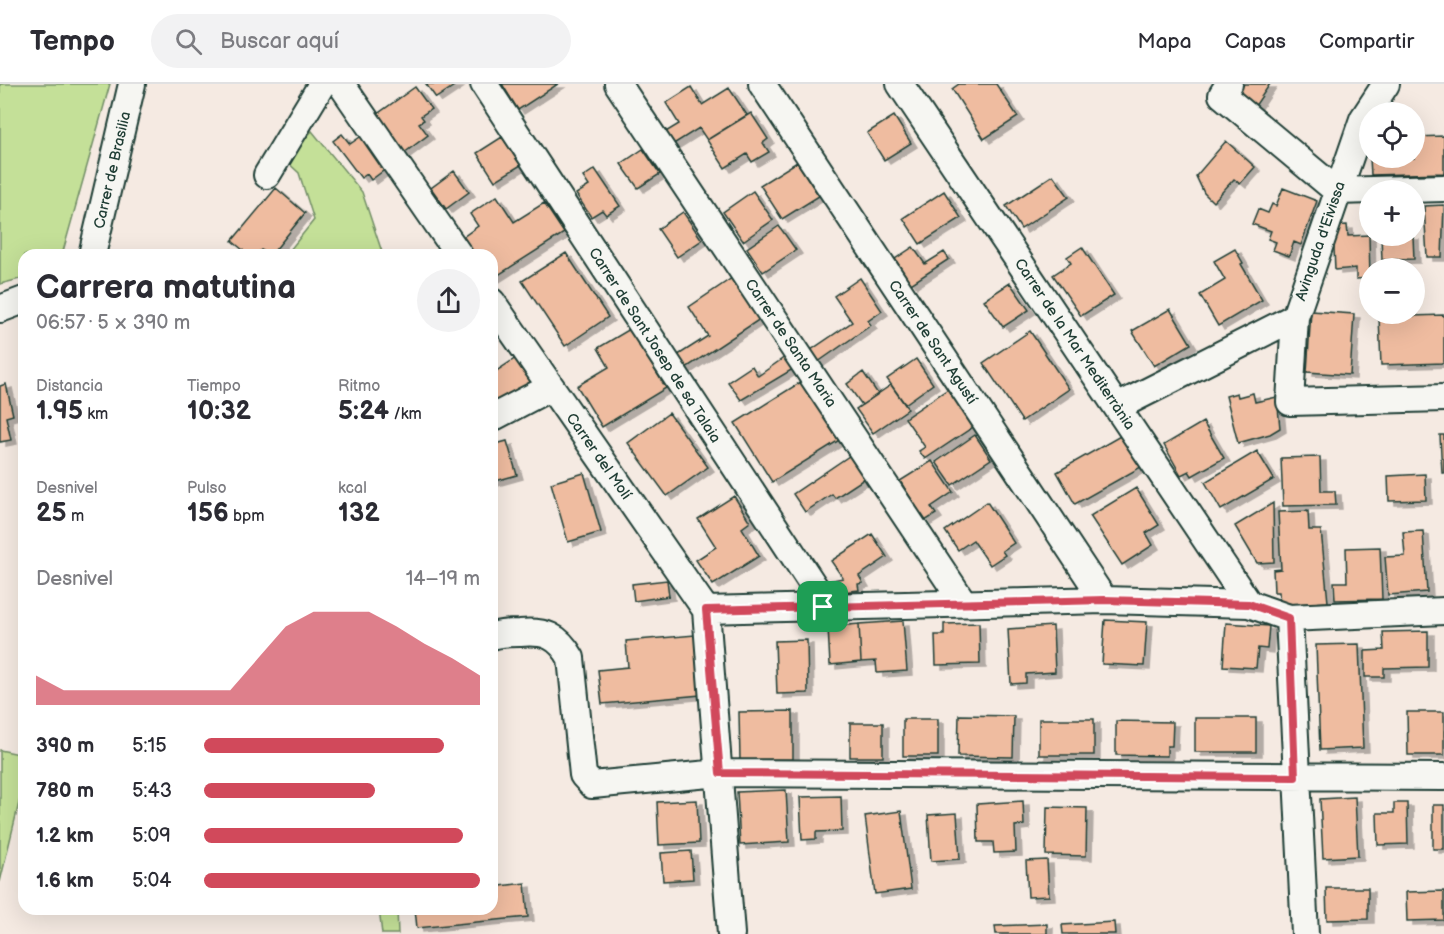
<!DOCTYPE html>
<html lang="es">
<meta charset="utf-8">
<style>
:root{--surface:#fff;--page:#f2f2f3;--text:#2b2b33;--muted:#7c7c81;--line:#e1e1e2;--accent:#d1495b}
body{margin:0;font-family:"Balsamiq Sans",sans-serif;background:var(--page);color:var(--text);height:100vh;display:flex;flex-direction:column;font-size:22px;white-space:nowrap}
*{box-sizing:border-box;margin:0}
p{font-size:20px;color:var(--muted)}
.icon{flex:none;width:33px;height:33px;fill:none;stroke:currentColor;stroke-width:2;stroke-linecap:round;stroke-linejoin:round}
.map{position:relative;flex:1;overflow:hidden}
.sheet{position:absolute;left:18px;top:165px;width:480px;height:666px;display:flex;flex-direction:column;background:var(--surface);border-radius:18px;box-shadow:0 6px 24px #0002}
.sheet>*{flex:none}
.buttons{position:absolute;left:1359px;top:18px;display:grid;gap:12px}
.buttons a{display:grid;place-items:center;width:66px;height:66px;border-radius:50%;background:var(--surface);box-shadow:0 6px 24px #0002;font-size:30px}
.pin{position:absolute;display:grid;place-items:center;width:51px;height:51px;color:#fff;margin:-26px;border-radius:12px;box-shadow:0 3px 9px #0006}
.round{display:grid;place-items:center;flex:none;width:63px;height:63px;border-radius:32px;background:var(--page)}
.head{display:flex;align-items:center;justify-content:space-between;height:102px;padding:0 18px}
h1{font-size:33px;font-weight:800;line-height:45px}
.stats{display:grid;grid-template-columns:repeat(3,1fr);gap:9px;height:102px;padding:6px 18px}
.stats div{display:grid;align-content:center}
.stats b{font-size:26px;font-weight:800}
.stats small{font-size:16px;font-weight:400}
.stats p{font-size:16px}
.chart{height:168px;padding:12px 18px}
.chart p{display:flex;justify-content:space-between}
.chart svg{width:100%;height:108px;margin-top:6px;fill:var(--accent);opacity:.7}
ul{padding:0 18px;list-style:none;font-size:20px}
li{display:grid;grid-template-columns:96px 72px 1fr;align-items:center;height:45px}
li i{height:15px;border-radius:8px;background:var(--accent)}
header{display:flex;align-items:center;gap:36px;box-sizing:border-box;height:84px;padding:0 30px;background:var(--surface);border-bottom:2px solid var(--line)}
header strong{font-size:28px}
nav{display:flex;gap:33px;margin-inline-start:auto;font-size:21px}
.search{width:420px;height:54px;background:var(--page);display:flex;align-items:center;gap:15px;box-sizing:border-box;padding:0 21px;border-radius:33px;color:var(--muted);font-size:22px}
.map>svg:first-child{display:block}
</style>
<header>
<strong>Tempo</strong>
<div class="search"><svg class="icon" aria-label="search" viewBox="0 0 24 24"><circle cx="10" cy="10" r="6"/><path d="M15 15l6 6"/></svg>Buscar aquí</div>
<nav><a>Mapa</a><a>Capas</a><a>Compartir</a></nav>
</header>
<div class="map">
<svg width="1444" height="850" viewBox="0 0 1444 850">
<defs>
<filter id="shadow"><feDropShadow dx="6" dy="4" stdDeviation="0" flood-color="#0004"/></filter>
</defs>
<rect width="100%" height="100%" fill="#f5eae2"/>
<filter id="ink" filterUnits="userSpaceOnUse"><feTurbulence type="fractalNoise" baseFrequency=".0167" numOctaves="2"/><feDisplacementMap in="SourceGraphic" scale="12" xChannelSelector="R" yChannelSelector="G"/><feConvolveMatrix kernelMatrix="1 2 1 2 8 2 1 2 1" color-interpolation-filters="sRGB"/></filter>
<g filter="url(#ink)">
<!-- green -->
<path fill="#c4e098" stroke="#728e66" stroke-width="1.5" d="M0 0H110L62 171H24V194L0 200Z
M312 47 362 108 383 171H286L314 136 299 89 285 76Z
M0 666 24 671V698L0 798Z
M379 825H397L398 850H382Z"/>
<!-- building -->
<path fill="#efbca0" stroke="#1f3d34" stroke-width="1.5" filter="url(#shadow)" d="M426 0H457L436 14Z
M502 0H558L518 26Z
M959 0H996L1018 33 984 55 952 5Z
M1244 0H1270L1255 22 1237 11Z
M415 3 431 25 421 32 424 36 419 39 428 51 404 69 376 31Z
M691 3 702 21 729 4 747 31 707 56 699 44 672 61 664 49 679 40 666 19Z
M751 29 768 55 763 59 769 68 752 78 747 70 725 84 707 56Z
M894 32 911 59 884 76 867 49Z
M342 50 350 60 363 51 387 84 371 96 367 90 361 94 333 57Z
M1444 52V89L1371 91 1370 74H1414V53Z
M502 53 521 81 495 97 477 69Z
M1226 57 1255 83 1240 100 1234 95 1213 118 1204 109 1196 92Z
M643 65 660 90 638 104 621 80Z
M797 78 819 112 782 135 760 101Z
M595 85 620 122 606 131 602 126 591 133 576 110 589 102 583 93Z
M454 87 469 108 446 125 431 104Z
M1053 91 1069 113 1021 145 1006 122Z
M276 104 305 129 271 171 261 166 257 171H249L232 157Z
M1283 104 1317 117 1301 161 1294 158 1289 172 1273 166 1276 158 1268 155 1271 147 1252 140 1258 125 1268 129 1272 120 1276 122Z
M753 107 773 136 743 157 723 128Z
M944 107 961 134 920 160 903 134Z
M497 112 514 138 544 119 564 149 492 195V171H474L463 153 478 142 470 130Z
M1444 121 1442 173H1427L1424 122Z
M683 128 702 156 677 173 658 145Z
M1347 141 1348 152 1369 151 1370 194 1356 195V184L1335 186 1333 142Z
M779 142 796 166 763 188 747 164Z
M1381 152H1413L1414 175 1382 176Z
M913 163 925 180 944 168 949 175 911 200 895 175Z
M1082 163 1114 211 1081 232 1053 191 1071 179 1067 173Z
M1235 165 1243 179 1241 180 1262 216 1218 242 1200 211 1225 196 1214 177Z
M566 169 608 233 565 262 522 197Z
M732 194 760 235 683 286 675 273 708 252 689 223Z
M860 194 882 227 868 237 871 241 818 278 811 266 852 238 834 212Z
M1010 199 1029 226 1003 243 984 216Z
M1170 225 1191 260 1154 282 1132 247Z
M1311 227 1354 230 1350 291 1307 288Z
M1444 231V279L1381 281 1379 233Z
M630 245 666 304 602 343 577 302 609 283 598 264Z
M1030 247 1069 305 1022 337 983 279Z
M785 273 793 285 741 316 728 298 752 282 758 292Z
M516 274 532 297 494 322 492 319V290Z
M916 275 933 300 905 320 887 295Z
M863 288 878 310 862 321 847 300Z
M804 296 841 355 772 398 735 339Z
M6 300 13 331 6 333 11 356 0 358V302Z
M891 301 908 325 873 349 856 325Z
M948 305 973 343 925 375 919 367 925 363 905 334Z
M1237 309 1238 313 1253 309 1255 318 1277 313 1280 344 1270 350 1238 359 1226 312Z
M669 329 708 383 667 412 628 359Z
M1203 338 1224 374 1192 392 1189 387 1181 391 1164 361Z
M975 351 991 375 952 401 936 378Z
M1122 351 1141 383 1075 420 1057 388Z
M1440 351H1444V389H1442Z
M507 357 517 391 492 398V361Z
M1257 367 1274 395 1221 426 1205 398Z
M852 370 867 393 835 414 832 410 805 428 793 410Z
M1320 373 1321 407H1335L1336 421 1283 422 1281 374Z
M932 377 953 408 931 423 936 430 925 437 900 397Z
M584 389 601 448 568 458 551 399Z
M1425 390 1426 416 1389 417 1388 392Z
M1136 404 1159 441 1146 449 1153 461 1122 481 1090 432Z
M734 412 750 438 742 444 759 472 713 501 696 476 716 463 698 435Z
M987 418 1014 459 1002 467 1005 471 990 481 973 456 958 466 945 447Z
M1273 419 1274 478 1257 479 1235 442Z
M1308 427 1309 446H1321L1328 518 1280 521 1279 508H1274L1273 486 1281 485 1278 428Z
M1423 447 1427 508 1388 511 1385 473 1405 472 1403 448Z
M872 450 887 473 859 492 863 499 858 500 859 506 834 509 828 497 843 494 831 477Z
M1380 463 1382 515 1335 516 1334 498H1347L1346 464Z
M667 496 669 512 634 517 632 500Z
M1105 536 1147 538 1144 582 1102 580Z
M903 537 907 587 877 589 876 577 861 578 859 540Z
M979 539 980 580 936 581 935 551H944V540Z
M1226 539 1269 542 1267 565 1258 564 1256 584 1223 582Z
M859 540 861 578 830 581 828 543Z
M1053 542 1055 588 1026 590V599L1011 600 1008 545Z
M1428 547V583L1384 584V593H1365V567L1384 566 1383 548Z
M695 551 701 611 602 620 598 586 628 583 626 557Z
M807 556 808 609 777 610 775 557Z
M1359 560 1363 664 1320 666 1316 561Z
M793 627V675L740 676 739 628Z
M1407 628H1444V671H1408Z
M959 631 1014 632 1013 673 958 672Z
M1195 634H1256V668H1195Z
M903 635H938V672H903Z
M1039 635H1094V671H1039Z
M1116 637 1173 638 1172 662H1167V672L1116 671Z
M850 639H883V673H850Z
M786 706 789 758 740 761 737 708Z
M841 712 842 747 816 748V755L802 756 800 713Z
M1355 713 1358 772 1323 774 1320 715Z
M697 716 699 759 659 761 657 718Z
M1023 717 1024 741 1015 742 1016 768 994 769 993 758H978L977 720Z
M1394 719H1407L1408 760 1378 761 1377 729H1394Z
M1433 721H1444V765H1433Z
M1047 723 1087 724 1086 772 1046 771Z
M901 727 911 805 875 810 865 732Z
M957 729 960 775 931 777 928 731Z
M691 767 693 795 663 797 661 769Z
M1047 776 1049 812 1028 813 1026 777Z
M525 799 528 833 417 844 415 825H492V803Z
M1326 804H1368V835L1327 836Z
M1444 807V836L1407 837 1406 808Z
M1114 838 1115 850H1063L1062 841Z
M1047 840V850H996L995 842Z"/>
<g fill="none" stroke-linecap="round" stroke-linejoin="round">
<defs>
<path id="minor" d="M341 0 459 171
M484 0 817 507 823 523
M618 0 963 518
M762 0 1104 516
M900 0 1249 520
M1229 0 1222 11 1337 107
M267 91 322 0
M1337 107 1444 104
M92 171 132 0
M492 218 706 526 731 850
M0 225 24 216
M1295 233 1290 318 1444 314
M1117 323 1295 233 1363 35 1386 0
M492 334 551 303
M706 526 1104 516 1249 520 1289 534 1444 527
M1289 534 1305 850
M492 552C501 549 511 549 520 549 545 547 558 551 571 574L583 691 592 701 720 689 1444 693"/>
</defs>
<!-- minor casing -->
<use href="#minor" stroke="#1f3d34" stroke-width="30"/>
<!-- minor -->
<use href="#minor" stroke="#f6f6f2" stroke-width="26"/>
</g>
</g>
<g fill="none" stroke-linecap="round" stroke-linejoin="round" filter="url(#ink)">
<defs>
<path id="route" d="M1104 516 1249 520 1289 534 1295 693 720 689 706 526Z"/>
</defs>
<!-- route casing -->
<use href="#route" stroke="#fff" stroke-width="12"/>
<!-- route -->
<use href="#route" stroke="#d1495b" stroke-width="8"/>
</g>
<g text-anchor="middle" stroke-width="6" stroke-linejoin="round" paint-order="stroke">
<!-- street labels -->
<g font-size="15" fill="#1f3d34" stroke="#f6f6f2">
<text transform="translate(112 86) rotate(-77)" y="5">Carrer de Brasilia</text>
<text transform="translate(1320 157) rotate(-71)" y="5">Avinguda d'Eivissa</text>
<text transform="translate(933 258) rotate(56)" y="5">Carrer de Sant Agustí</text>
<text transform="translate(791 259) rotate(56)" y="5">Carrer de Santa Maria</text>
<text transform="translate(1075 260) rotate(56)" y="5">Carrer de la Mar Mediterrània</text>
<text transform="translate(655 261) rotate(57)" y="5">Carrer de Sant Josep de sa Talaia</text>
<text transform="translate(599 372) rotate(55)" y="5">Carrer del Molí</text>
</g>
</g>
</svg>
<div class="buttons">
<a><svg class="icon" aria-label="locate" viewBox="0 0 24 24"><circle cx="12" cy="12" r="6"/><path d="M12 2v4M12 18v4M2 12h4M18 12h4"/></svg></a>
<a>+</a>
<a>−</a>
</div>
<div class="pin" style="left:823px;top:523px;background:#1e9e55"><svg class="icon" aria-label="arrive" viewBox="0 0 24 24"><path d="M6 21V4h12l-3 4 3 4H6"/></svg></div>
<section class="sheet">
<div class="head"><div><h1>Carrera matutina</h1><p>06:57 · 5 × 390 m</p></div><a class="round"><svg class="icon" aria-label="share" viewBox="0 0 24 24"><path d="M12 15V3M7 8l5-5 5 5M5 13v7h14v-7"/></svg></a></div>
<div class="stats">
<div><p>Distancia</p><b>1.95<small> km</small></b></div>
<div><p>Tiempo</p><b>10:32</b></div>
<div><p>Ritmo</p><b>5:24<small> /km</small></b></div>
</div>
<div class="stats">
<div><p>Desnivel</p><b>25<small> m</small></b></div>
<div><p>Pulso</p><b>156<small> bpm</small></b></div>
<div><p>kcal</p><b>132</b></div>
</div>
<div class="chart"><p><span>Desnivel</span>14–19 m</p>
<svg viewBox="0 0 160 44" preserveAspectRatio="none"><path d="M0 44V32L10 38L20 38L30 38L40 38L50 38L60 38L70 38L80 25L90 12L100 6L110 6L120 6L130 12L140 19L150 25L160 32V44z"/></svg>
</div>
<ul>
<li><b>390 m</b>5:15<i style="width:87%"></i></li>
<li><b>780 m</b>5:43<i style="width:62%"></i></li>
<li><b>1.2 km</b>5:09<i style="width:94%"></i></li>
<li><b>1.6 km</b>5:04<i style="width:100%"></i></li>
</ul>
</section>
</div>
